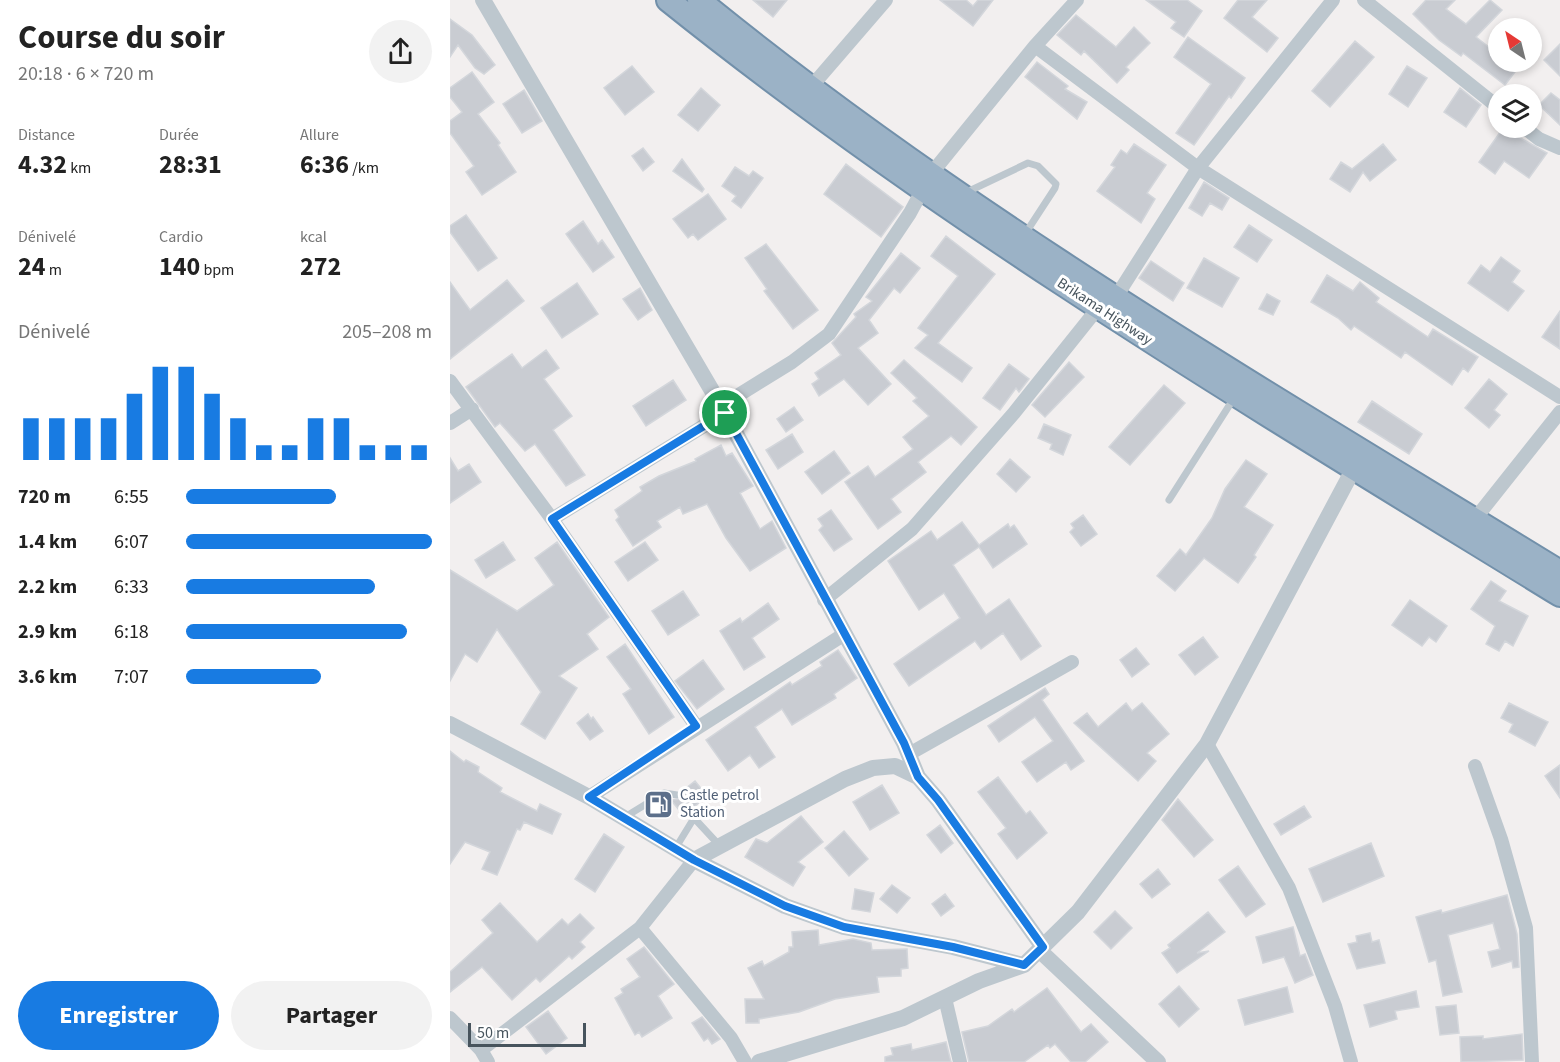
<!DOCTYPE html>
<html lang="fr">
<meta charset="utf-8">
<style>
:root{--surface:#fff;--page:#f2f2f2;--text:#222;--muted:#767676;--accent:#187be2}
body{margin:0;font-family:"Source Sans 3",sans-serif;background:var(--page);color:var(--text);height:100vh;display:flex;flex-direction:column;font-size:22px;white-space:nowrap}
*{box-sizing:border-box;margin:0}
p{font-size:20px;color:var(--muted)}
.icon{flex:none;width:33px;height:33px;fill:none;stroke:currentColor;stroke-width:2;stroke-linecap:round;stroke-linejoin:round}
.map{position:relative;flex:1;overflow:hidden}
.details{display:flex;flex-direction:column;background:var(--surface);width:450px}
.details>*{flex:none}
.needle{width:39px;rotate:325deg}
.tools{position:absolute;left:1038px;top:18px;display:grid;gap:12px}
.tools a{display:grid;place-items:center;width:54px;height:54px;border-radius:50%;background:var(--surface);box-shadow:0 3px 9px #0003;font-size:30px}
.scale{position:absolute;left:18px;bottom:15px;width:118px;box-sizing:border-box;padding-left:6px;border:3px solid #47545d;border-top:0;font-size:16px;line-height:21px;white-space:nowrap;color:#47545d;-webkit-text-stroke:4px #fff;paint-order:stroke}
.pin{position:absolute;display:grid;place-items:center;width:51px;height:51px;color:#fff;margin:-26px;border:3px solid #fff;border-radius:50%;box-shadow:0 2px 6px #0007}
.round{display:grid;place-items:center;flex:none;width:63px;height:63px;border-radius:32px;background:var(--page)}
.overview{display:flex;align-items:center;justify-content:space-between;height:102px;padding:0 18px}
h1{font-size:33px;font-weight:700;line-height:45px}
.stats{display:grid;grid-template-columns:repeat(3,1fr);gap:9px;height:102px;padding:6px 18px}
.stats div{display:grid;align-content:center}
.stats b{font-size:26px;font-weight:700}
.stats small{font-size:16px;font-weight:400}
.stats p{font-size:16px}
.chart{height:168px;padding:12px 18px}
.chart p{display:flex;justify-content:space-between}
.chart svg{width:100%;height:108px;margin-top:6px;stroke:var(--accent);stroke-width:6}
.cta{display:flex;gap:12px;margin-top:auto;padding:12px 18px}
.cta a{flex:1;height:69px;border-radius:36px;background:var(--accent);color:#fff;font-size:24px;font-weight:700;line-height:69px;text-align:center}
.cta a+a{background:var(--page);color:var(--text)}
ul{padding:0 18px;list-style:none;font-size:20px}
li{display:grid;grid-template-columns:96px 72px 1fr;align-items:center;height:45px}
li i{height:15px;border-radius:8px;background:var(--accent)}
main{display:flex;flex:1;min-height:0}
.map>svg:first-child{display:block}
</style>
<main>
<section class="details">
<div class="overview"><div><h1>Course du soir</h1><p>20:18 · 6 × 720 m</p></div><a class="round"><svg class="icon" aria-label="share" viewBox="0 0 24 24"><path d="M12 15V3M7 8l5-5 5 5M5 13v7h14v-7"/></svg></a></div>
<div class="stats">
<div><p>Distance</p><b>4.32<small> km</small></b></div>
<div><p>Durée</p><b>28:31</b></div>
<div><p>Allure</p><b>6:36<small> /km</small></b></div>
</div>
<div class="stats">
<div><p>Dénivelé</p><b>24<small> m</small></b></div>
<div><p>Cardio</p><b>140<small> bpm</small></b></div>
<div><p>kcal</p><b>272</b></div>
</div>
<div class="chart"><p><span>Dénivelé</span>205–208 m</p>
<svg viewBox="0 0 160 44" preserveAspectRatio="none"><path d="M5 44V27M15 44V27M25 44V27M35 44V27M45 44V17M55 44V6M65 44V6M75 44V17M85 44V27M95 44V38M105 44V38M115 44V27M125 44V27M135 44V38M145 44V38M155 44V38"/></svg>
</div>
<ul>
<li><b>720 m</b>6:55<i style="width:61%"></i></li>
<li><b>1.4 km</b>6:07<i style="width:100%"></i></li>
<li><b>2.2 km</b>6:33<i style="width:77%"></i></li>
<li><b>2.9 km</b>6:18<i style="width:90%"></i></li>
<li><b>3.6 km</b>7:07<i style="width:55%"></i></li>
</ul>
<div class="cta"><a>Enregistrer</a><a>Partager</a></div>
</section>
<div class="map">
<svg width="1110" height="1062" viewBox="0 0 1110 1062">
<rect width="100%" height="100%" fill="#f2efef"/>
<!-- building -->
<path fill="#c9ccd2" stroke="#d3d6db" stroke-width="1.5" d="M303 0H337L323 17Z
M490 0H516L523 6 528 0H543L523 26Z
M696 0H737L752 11 734 37 721 28 726 22Z
M788 0H817L802 17 828 38 817 52 774 18Z
M976 0H1005L996 9 1016 24 1040 0 1052 10 1026 37 1048 54V62H1059L1068 68 1055 85 1013 53 1011 56 989 40 963 14Z
M626 15 666 47 684 27 700 43 676 67 679 70 667 83 634 51 631 55 607 35Z
M0 19 22 35 45 65 34 74 25 68 8 45 0 57Z
M738 37 795 78 781 98 779 96 744 145 726 133 761 84 724 57Z
M905 41 924 57 880 107 862 91Z
M1110 44V76L1094 60Z
M587 62 618 86 615 89 637 102 627 119 575 77Z
M182 66 204 92 175 115 154 88Z
M957 66 977 78 958 107 939 94Z
M22 72 44 102 28 114 50 143 48 145 66 172 32 195 16 172 24 166 0 133V121L12 112 0 97V88Z
M251 88 270 105 248 131 228 115Z
M1010 88 1031 105 1016 127 994 112Z
M74 90 92 121 72 133 53 104Z
M1101 93 1110 100V125L1089 105Z
M1053 128 1097 153 1079 178 1054 161 1045 174 1029 162Z
M684 144 716 165 697 193 705 199 691 223 647 191 665 167 661 165 671 150 677 154Z
M933 144 946 160 920 181 913 172 900 192 880 179 891 162 902 169Z
M193 148 204 162 193 171 182 156Z
M232 159 254 189 252 192 223 171Z
M396 164 453 207 431 237 374 194Z
M285 167 299 176 303 171 313 178 291 208 282 201 286 196 272 186Z
M754 182 779 198 772 210 760 203 752 216 739 208Z
M258 194 276 219 248 240 243 234 238 238 223 219Z
M16 215 47 258 28 271 0 232V226Z
M133 221 148 244 152 240 164 257 143 272 116 234Z
M799 225 822 240 807 262 784 247Z
M496 236 545 274 488 343 522 368 512 382 465 348 478 335 468 328 508 276 481 256Z
M316 244 368 310 343 329 314 291 317 289 295 258Z
M451 253 470 268 450 293 444 288 419 320 428 333 408 348 441 384 418 405 394 379 369 396 362 384 369 379 365 373 391 355 382 343 406 317 404 314 422 301 416 297Z
M1051 257 1070 271 1062 282 1074 291 1058 311 1018 283 1031 265 1040 272Z
M754 258 789 278 772 307 737 288Z
M701 261 734 283 723 301 689 278Z
M877 275 903 291 910 282 929 298 926 302 978 337 983 329 1028 357 1018 372 1013 368 1002 385 955 352 951 358 904 326 901 330 888 318 861 302Z
M57 280 74 301 0 359V282L20 310Z
M127 283 148 314 112 338 91 308Z
M190 288 202 310 188 320 173 299Z
M817 294 830 301 823 315 809 309Z
M1110 311V349L1092 337Z
M96 350 109 368 94 379 122 416 103 430 135 475 116 486 85 444 75 451 50 423 45 427 16 387 62 354 72 368Z
M454 360 527 427 511 445 501 436 468 462 476 472 441 499 451 512 428 529 395 482 418 466 425 477 463 449 453 437 479 416 463 401 467 398 441 373Z
M619 362 634 377 595 417 582 405Z
M559 364 579 379 569 392 566 388 550 410 533 398Z
M1039 379 1057 394 1044 410 1050 415 1039 428 1015 408Z
M223 380 236 400 196 426 183 406Z
M714 385 735 403 680 465 659 447Z
M922 401 972 434 959 454 908 422Z
M344 407 353 420 336 432 327 419Z
M594 424 621 435 613 455 600 449 602 444 588 438Z
M342 434 353 452 328 469 316 450Z
M271 445 276 456 282 453 303 486 290 493 310 529 322 521 336 548 300 571 276 538 257 504 233 514 230 507 207 521 211 527 183 546 166 520 169 517 165 510 192 491 190 487 209 476 246 461 245 459Z
M384 451 400 473 372 494 355 472Z
M0 458 8 471 19 464 31 482 0 503Z
M560 459 580 477 566 492 547 474Z
M796 460 817 474 794 507 823 525 804 555 806 557 788 583 754 558 725 591 707 576 730 549 736 555 762 518 775 489Z
M381 510 402 539 384 551 369 530 373 526 368 519Z
M633 515 647 534 631 546 620 532 624 528 621 524Z
M512 522 529 545 558 524 560 528 564 525 577 544 543 568 529 547 503 565 536 615 559 599 591 646 571 660 553 633 531 649 525 641 459 686 444 664 510 618 494 593 469 610 438 561 481 531 487 540Z
M53 542 65 560 36 578 25 560Z
M107 542 159 617 137 634 148 649 109 676 127 688 95 739 71 724 91 692 47 629 27 662 15 654 0 681V570L67 611 104 585 85 558Z
M195 542 208 560 178 581 165 562Z
M1041 581 1056 591 1049 601 1078 616 1063 646 1055 641 1049 651 1036 644 1045 626 1021 609Z
M233 591 249 615 218 635 202 611Z
M960 600 997 626 986 642 979 637 972 646 942 625Z
M318 603 329 619 302 638 315 657 294 670 270 631 290 618 292 622Z
M753 637 768 657 745 675 729 655Z
M175 644 224 717 199 734 173 694 181 689 157 657Z
M686 648 699 664 682 677 670 660Z
M388 650 407 678 384 694 386 698 342 725 332 709 305 727 325 757 309 768 300 755 278 771 256 740 340 682 342 685 372 666 370 662Z
M253 660 274 689 247 709 225 681Z
M595 688 599 694 592 700 634 761 621 770 616 762 587 782 572 762 603 741 585 717 549 742 538 726Z
M676 703 682 711 692 703 719 734 697 753 706 761 688 781 624 723 637 713 648 727Z
M1059 703 1098 722 1085 746 1059 732 1063 724 1051 718Z
M138 714 141 719 143 717 153 731 140 740 127 723Z
M0 751 14 762 16 760 29 767 28 772 52 788 50 792 87 811 90 804 111 814 102 834 74 822 70 830 67 829 47 875 32 869 40 852 15 842 0 864Z
M1110 765V798L1095 776Z
M548 777 576 814 580 811 597 833 567 859 548 834 556 828 528 792Z
M245 781 257 796 244 807 237 805 233 815 221 800 231 799V792Z
M432 785 449 813 420 830 403 802Z
M728 799 763 840 744 857 712 820Z
M854 806 861 817 831 835 824 824Z
M351 816 373 842 348 862 355 867 343 886 295 857 306 839 317 843Z
M490 825 503 843 491 853 477 835Z
M394 831 418 859 399 876 375 848Z
M154 834 174 847 145 892 125 879Z
M921 843 934 876 873 902 859 869Z
M788 866 815 904 796 917 769 880Z
M708 869 720 884 702 898 690 884Z
M442 885 460 898 447 913 430 899Z
M405 889 424 893 420 912 402 909Z
M495 894 504 906 491 916 482 904Z
M1057 895 1067 934 1069 967 1063 968 1062 961 1042 967 1038 952 1050 949 1043 923 998 935 1012 992 993 996 986 960 979 962 966 917 991 910 992 913Z
M50 903 87 942 112 919 118 925 130 914 144 928 130 942 135 947 122 959 119 956 90 982 86 978 62 1000 32 967 0 992V972L43 933 32 920Z
M665 911 682 928 661 949 644 932Z
M758 912 775 932 747 953 759 951 727 973 712 953 720 948 718 945Z
M843 927 850 956 855 954 863 975 845 983 834 957 813 963 806 937Z
M368 930 369 945 403 939 421 943 422 950 457 949 458 968 451 969V976L427 977 429 992 385 999 349 1012 309 1019V1023H296L295 999H314L298 968 312 961 314 966 339 952V947H343L342 932Z
M920 933 922 942 929 940 935 963 907 969 898 944 907 942 906 936Z
M194 947 224 984 208 996 222 1018 192 1037 189 1032 185 1035 165 998 173 993 171 989 190 977 177 959Z
M729 986 749 1009 729 1027 709 1004Z
M837 987 843 1012 795 1025 788 1000Z
M597 988 631 1032 641 1024 658 1042 635 1062H621L605 1044 600 1048 598 1045 574 1062H519L512 1032 538 1026 562 1009 564 1012Z
M966 991 969 1007 945 1011 947 1019 920 1027 914 1005Z
M1006 1005 1009 1033 990 1035 986 1007Z
M98 1011 117 1038 96 1054 76 1027Z
M252 1017 270 1039 262 1044 258 1038 254 1041 242 1023Z
M1072 1034 1073 1060 1011 1062 1010 1037 1033 1036V1039Z
M496 1042 501 1062H435V1057L443 1055 441 1048 461 1044 462 1050Z"/>
<g fill="none" stroke-linecap="round" stroke-linejoin="round">
<defs>
<path id="trunk" d="M218 0C497 224 806 408 1110 595
M249 0C516 218 817 392 1110 572"/>
</defs>
<!-- trunk casing -->
<use href="#trunk" stroke="#7290aa" stroke-width="26"/>
<!-- service -->
<path stroke="#bdc7ce" stroke-width="7" d="M517 192 578 163 588 166 606 184 605 188 575 234
M719 500 784 398
M175 817 214 793 227 795
M244 818 269 845
M225 849 244 818 240 810"/>
<!-- minor -->
<path stroke="#bdc7ce" stroke-width="14" d="M914 0 1048 107
M585 46 748 168 1110 397
M361 87 436 0
M1075 128 1089 139 1110 148
M666 297 748 168 883 0
M0 381 102 519 246 726
M271 406 342 362 379 334 460 213 481 174 585 46 627 0
M0 423 22 409
M102 519 275 413
M1025 519 1110 412
M374 600 462 529 564 413 648 308
M757 744 839 888 885 1006 901 1062
M459 754 622 662
M1025 766 1051 839 1076 928 1082 1062
M139 797 393 635
M190 928 281 1038 295 1062
M495 998 510 1062
M0 1018 31 1050 38 1062
M31 1050 190 928 244 860"/>
<!-- tertiary -->
<path stroke="#bdc7ce" stroke-width="16" d="M33 0 271 406 454 743 468 777
M0 724 139 797 244 860 335 906 394 927 503 947 573 965
M244 860 395 779 423 768 445 766 468 777 488 800 593 947
M589 950 708 1062
M309 1062 453 1018 529 981 574 965 628 912 757 744 904 468"/>
<!-- trunk -->
<use href="#trunk" stroke="#9bb2c6" stroke-width="22"/>
</g>
<g fill="none" stroke-linecap="round" stroke-linejoin="round">
<defs>
<path id="route" d="M275 413 454 743 468 777 488 800 593 947 574 965 503 947 394 927 335 906 244 860 139 797 246 726 102 519Z"/>
</defs>
<!-- route casing -->
<use href="#route" stroke="#fff" stroke-width="12"/>
<!-- route -->
<use href="#route" stroke="#187be2" stroke-width="8"/>
</g>
<!-- icons -->
<defs>
<symbol id="fuel-square" viewBox="-11 -11 22 22"><rect x="-9" y="-9" width="18" height="18" rx="4" fill="#5c6f8a" stroke="#fff"/><path d="M-5.5-6h7V0h2V4h1.3V-2.5L3-4.5l.8-.8L6-3V5H2.5V1h-1V6h-7ZM-4.2-4.7v3.2H.2V-4.7Z" fill="#fff"/></symbol>
</defs>
<g fill-rule="evenodd">
<use href="#fuel-square" x="192" y="788" width="33" height="33"/>
</g>
<g text-anchor="middle" stroke-width="6" stroke-linejoin="round" paint-order="stroke">
<!-- street labels -->
<g font-size="15" fill="#47545d" stroke="#fff">
<text transform="translate(655 311) rotate(33)" y="5">Brikama Highway</text>
</g>
<!-- service labels -->
<g font-size="15" fill="#4e5e75" stroke="#fff" text-anchor="start">
<text x="230" y="800">Castle petrol<tspan x="230" dy="17">Station</tspan></text>
</g>
</g>
</svg>
<div class="tools">
<a><svg class="needle" viewBox="-14 -14 28 28"><path d="M0-13l5 13h-10z" fill="#e53935"/><path d="M0 13l5-13h-10z" fill="#767676"/></svg></a>
<a><svg class="icon" aria-label="layers" viewBox="0 0 24 24"><path d="M12 4l9 5-9 5-9-5zM3 14l9 5 9-5"/></svg></a>
</div>
<div class="scale">50 m</div>
<div class="pin" style="left:275px;top:413px;background:#1e9e55"><svg class="icon" aria-label="arrive" viewBox="0 0 24 24"><path d="M6 21V4h12l-3 4 3 4H6"/></svg></div>
</div>
</main>
